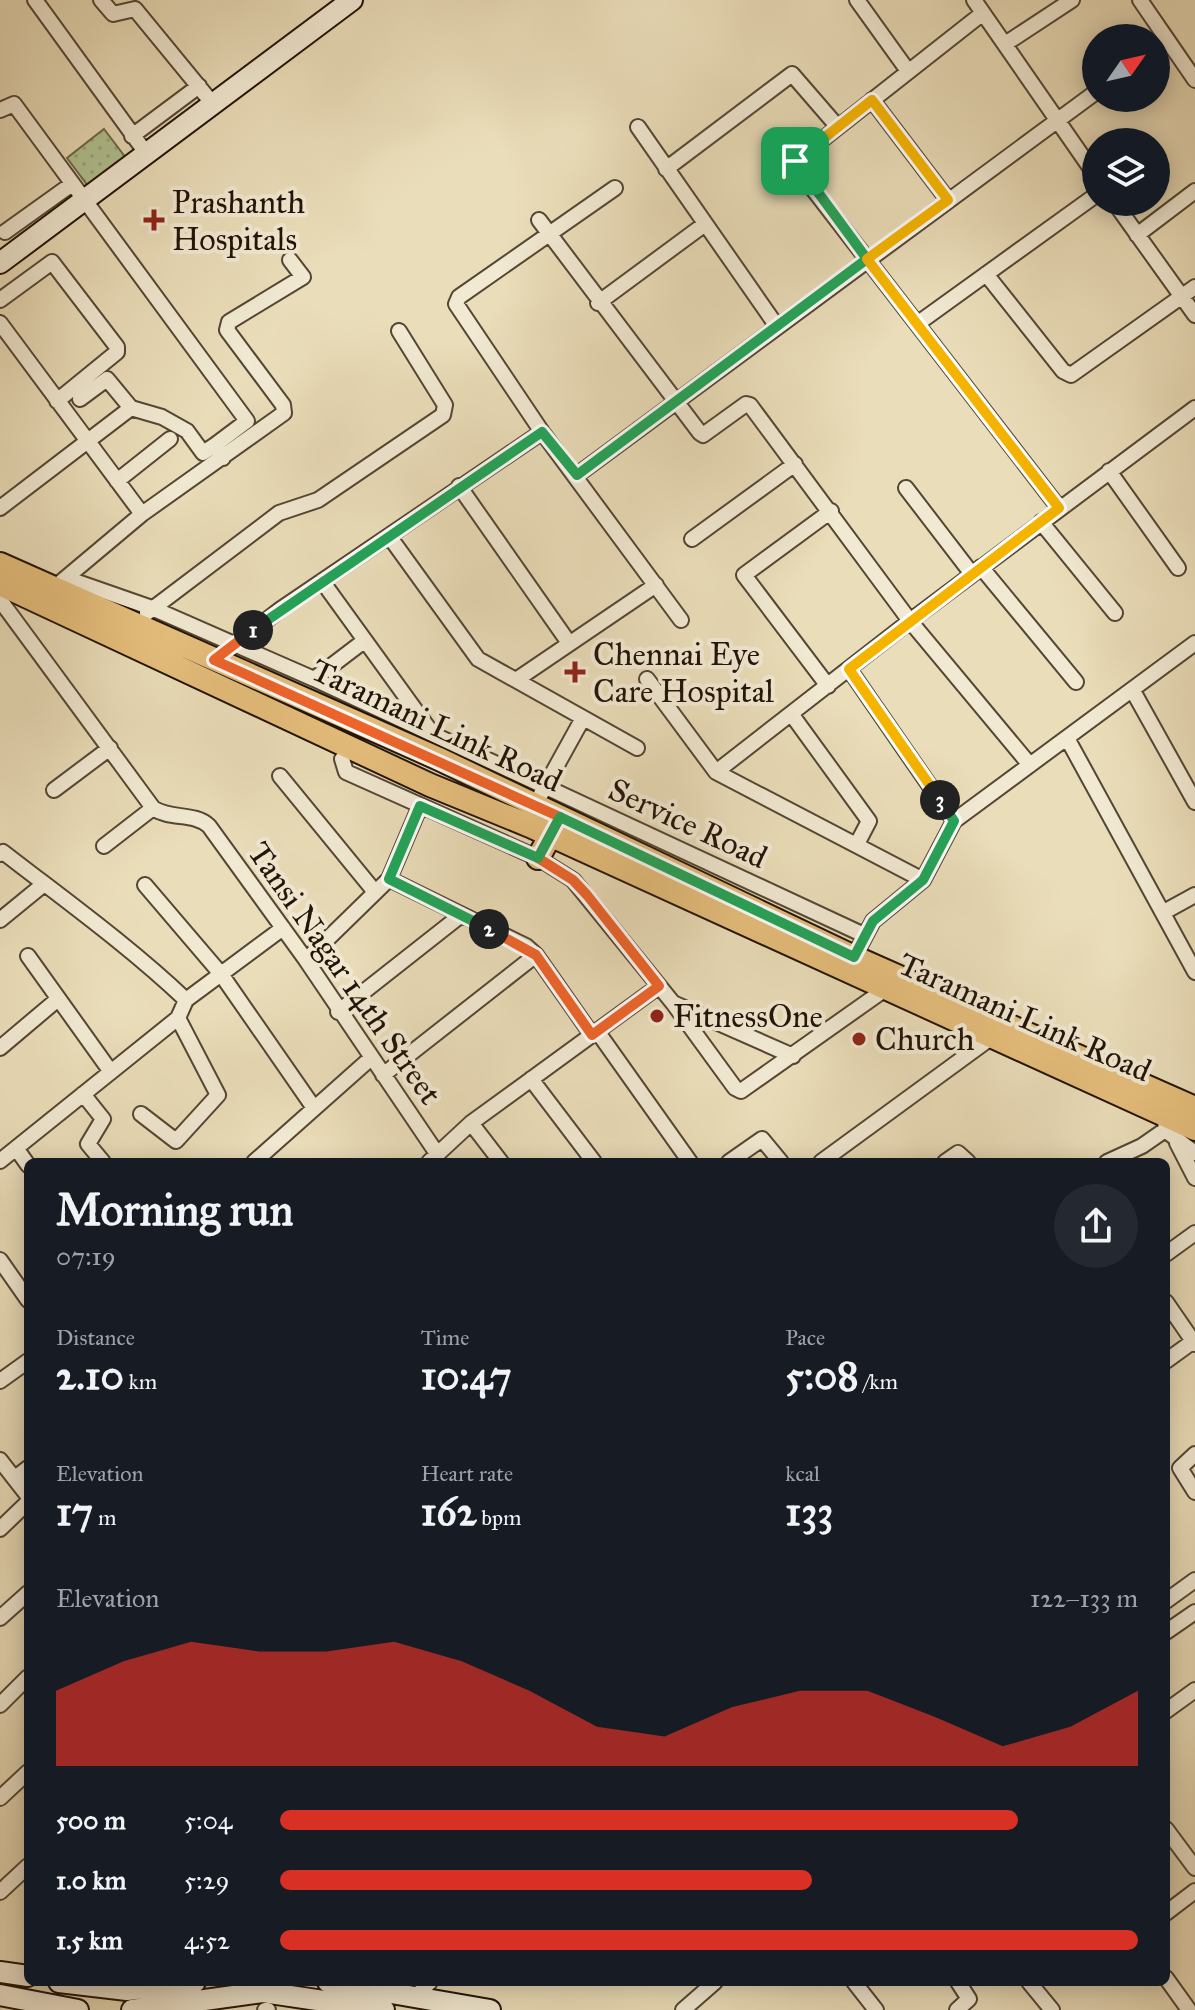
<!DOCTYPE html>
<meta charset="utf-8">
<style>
:root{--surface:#171b24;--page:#242831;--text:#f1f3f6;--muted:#9ea1a6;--accent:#d93025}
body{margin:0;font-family:"IM FELL Great Primer",serif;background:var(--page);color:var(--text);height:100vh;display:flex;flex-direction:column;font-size:30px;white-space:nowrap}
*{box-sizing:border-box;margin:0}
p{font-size:26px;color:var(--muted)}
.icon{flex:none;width:44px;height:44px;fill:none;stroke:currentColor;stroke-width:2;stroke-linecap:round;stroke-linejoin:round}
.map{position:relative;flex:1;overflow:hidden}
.drawer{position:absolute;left:24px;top:1158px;width:1146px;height:828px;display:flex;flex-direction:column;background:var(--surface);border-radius:12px;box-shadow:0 4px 20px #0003}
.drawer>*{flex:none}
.needle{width:52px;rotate:56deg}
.controls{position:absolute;left:1082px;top:24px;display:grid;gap:16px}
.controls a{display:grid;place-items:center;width:88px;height:88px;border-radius:50%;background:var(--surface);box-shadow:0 4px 20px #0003;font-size:40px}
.pin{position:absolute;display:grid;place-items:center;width:68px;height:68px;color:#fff;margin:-34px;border-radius:16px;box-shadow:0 4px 12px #0006}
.km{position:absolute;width:40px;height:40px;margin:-20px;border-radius:50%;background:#222;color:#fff;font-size:22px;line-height:40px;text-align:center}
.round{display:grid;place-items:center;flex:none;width:84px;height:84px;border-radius:42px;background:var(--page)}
.headline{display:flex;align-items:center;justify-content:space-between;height:136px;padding:0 32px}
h1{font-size:44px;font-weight:700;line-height:60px}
.stats{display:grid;grid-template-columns:repeat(3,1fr);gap:12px;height:136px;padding:8px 32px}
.stats div{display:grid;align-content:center}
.stats b{font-size:40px;font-weight:700}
.stats small{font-size:22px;font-weight:400}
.stats p{font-size:22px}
.chart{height:224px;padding:16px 32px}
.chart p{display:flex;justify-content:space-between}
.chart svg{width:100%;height:144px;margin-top:8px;fill:var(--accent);opacity:.7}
ul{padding:0 32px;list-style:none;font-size:26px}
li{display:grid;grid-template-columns:128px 96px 1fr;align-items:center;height:60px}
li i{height:20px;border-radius:10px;background:var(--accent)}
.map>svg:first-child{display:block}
</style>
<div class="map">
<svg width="1195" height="2010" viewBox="0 0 1195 2010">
<defs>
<pattern id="park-dots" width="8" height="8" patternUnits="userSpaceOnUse" patternTransform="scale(2)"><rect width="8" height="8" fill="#b2c292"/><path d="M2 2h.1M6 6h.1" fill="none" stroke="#99a67c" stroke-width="1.8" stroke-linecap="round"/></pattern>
</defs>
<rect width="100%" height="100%" fill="#eaddb9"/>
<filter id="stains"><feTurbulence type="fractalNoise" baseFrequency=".0025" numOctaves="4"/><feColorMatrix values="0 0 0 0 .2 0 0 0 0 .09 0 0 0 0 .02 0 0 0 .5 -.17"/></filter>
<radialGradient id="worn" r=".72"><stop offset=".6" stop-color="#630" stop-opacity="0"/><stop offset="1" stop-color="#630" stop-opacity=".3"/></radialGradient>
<!-- park -->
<path fill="url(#park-dots)" stroke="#6a6a4d" stroke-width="2" d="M104 129 129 162 91 190 67 158Z"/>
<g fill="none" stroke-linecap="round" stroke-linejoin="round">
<defs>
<path id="street" d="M35 0 146 153
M101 0 113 14 135 9 213 104
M857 0 908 71
M974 0 1096 176
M1140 0 1195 80
M983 13 795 161 799 171 1059 508
M1005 44 1072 0
M872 100 948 200
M0 110 14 104 247 421 215 445 223 458
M638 127 776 325
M132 136 199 86
M666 169 792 74 837 126
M615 188 459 297 456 304 542 432 681 620
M1114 202 1195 315
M539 220 700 433 703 435 746 404 750 405 910 621 1030 765
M5 232 72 184
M1137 235 1195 191
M986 274 1063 371 1071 375 1195 287
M0 300 52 262 117 347V352L57 401
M598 303 705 224
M0 323 142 514
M917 324 1096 195
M80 399 107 379 131 408
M1109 471 1178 568
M577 475 1096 92
M117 481 170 439
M459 486 569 643
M906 488 972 574
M0 508 131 408 162 417 187 431 203 453 215 445
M1041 522 1115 613
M389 536 478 659 637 748
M692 539 795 464
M981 567 1076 682
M66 578 152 608 314 679 864 935
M322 581 432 733
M61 582 142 514 284 413 283 405 227 330 229 322 303 277 290 260
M0 600 153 808C170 820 194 812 209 826L306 960 438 1155
M147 613 279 513 318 500 443 415 445 405 399 331
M230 648 281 609 542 432
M849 669 954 821
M314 679 364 641
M647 679 716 772 923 880
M516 680 656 585
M828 686 744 575 831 511
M1133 691 1195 802
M792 715 869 821 857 844
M1067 738 1195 972
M342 759 346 772 538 858 573 880 673 1003 793 1056
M716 772 910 621 1195 408
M280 776 375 892
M54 790 110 748
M541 794 583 718
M104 846 153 808
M0 854 3 852C65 900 129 946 186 1000
M389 879 526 946 536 955 592 1035
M145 885 221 974 314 1108
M1164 912 1195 895
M0 920 44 884
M28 956 111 1072
M854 957 873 921 923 880 954 821 1195 643
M306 960 389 879 420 806
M673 1003 735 1088 741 1091 884 990
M338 1012 460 916
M597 1031 690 1162
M0 1048 58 999
M383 1075 536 955
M531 1079 594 1162
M83 1094 103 1119 88 1144 103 1162
M141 1114 176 1141 218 1095 178 1018
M1166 1121 1165 1130 1195 1153
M471 1123 501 1162
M1177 1143 1195 1178
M16 1148 28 1165
M0 1161 178 1018 186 1000 283 928
M254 1162 371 1058
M429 1162 471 1123 659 986
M729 1162 762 1139 781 1162
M821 1162 992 1037
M945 1162 958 1153 968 1162
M1107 1162 1142 1146 1165 1130
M1166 1254 1195 1233
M0 1260 28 1300
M1166 1302 1195 1344
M1166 1361 1195 1340
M0 1381 28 1361
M1195 1454 1180 1468 1195 1492
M0 1460 28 1496
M15 1478 28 1468
M0 1529 28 1502
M1166 1601 1195 1580
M0 1618 28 1593
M1166 1632 1195 1612
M0 1705 28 1677
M1166 1711 1195 1690
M0 1798 28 1772
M1166 1829 1195 1868
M0 1892 28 1866
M1166 1913 1195 1891
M1166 1978 1189 2010
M854 1982 876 2010
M1029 1982 1052 2010
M417 1995 430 1982
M265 2010H268
M683 2010 715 1982
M957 2010 969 1999 958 1982"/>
<path id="secondary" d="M0 263 352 0
M0 1972 28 1976
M59 1982 127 1990 195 1982
M328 1982 490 2010
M0 1995 78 2010
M132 2010 263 1992 384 2010"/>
<path id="primary" d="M0 564 437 758 854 957 1195 1108
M0 584 430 785 530 826 1195 1129
M538 858 556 825"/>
</defs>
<!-- street casing -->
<use href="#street" stroke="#544634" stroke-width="18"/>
<!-- secondary casing -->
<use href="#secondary" stroke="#221308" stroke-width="24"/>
<!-- primary casing -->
<use href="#primary" stroke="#221308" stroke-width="26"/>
<!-- street -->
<use href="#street" stroke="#f1e9d2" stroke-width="14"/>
<!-- secondary -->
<use href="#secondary" stroke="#f1e9d2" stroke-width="20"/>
<!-- primary -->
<use href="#primary" stroke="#e5be7c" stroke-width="22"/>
</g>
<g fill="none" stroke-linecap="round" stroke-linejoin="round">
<defs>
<path id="split-1" d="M253 630 542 432 577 475 867 259 795 161"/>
<path id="split-2" d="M253 630 214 660 560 817 538 858 573 880 587 895 659 986 592 1035 536 955 489 929"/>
<path id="split-3" d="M489 929 389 879 420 806 538 858 560 817 854 957 873 921 923 880 954 821 940 800"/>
<path id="split-4" d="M795 161 872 100 948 200 867 259 1059 508 849 669 940 800"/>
</defs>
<!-- split-1 casing -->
<use href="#split-1" stroke="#fff" stroke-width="16"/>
<!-- split-2 casing -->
<use href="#split-2" stroke="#fff" stroke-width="16"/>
<!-- split-3 casing -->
<use href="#split-3" stroke="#fff" stroke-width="16"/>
<!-- split-4 casing -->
<use href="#split-4" stroke="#fff" stroke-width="16"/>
<!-- split-1 -->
<use href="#split-1" stroke="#22a559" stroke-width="10"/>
<!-- split-2 -->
<use href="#split-2" stroke="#f0652b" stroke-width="10"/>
<!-- split-3 -->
<use href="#split-3" stroke="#22a559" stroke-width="10"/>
<!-- split-4 -->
<use href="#split-4" stroke="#f5b400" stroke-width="10"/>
</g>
<!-- markers -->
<g fill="#8f2418" stroke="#f1e9d2" stroke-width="3">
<path d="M150 208h8v8h8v8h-8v8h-8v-8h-8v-8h8z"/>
<path d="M571 660h8v8h8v8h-8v8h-8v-8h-8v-8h8z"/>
<circle cx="657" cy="1016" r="8"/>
<circle cx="859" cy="1039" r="8"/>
</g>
<g text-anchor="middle" stroke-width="8" stroke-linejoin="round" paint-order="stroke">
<!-- poi labels -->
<g font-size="32" fill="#221308" stroke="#f1e9d2" text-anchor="start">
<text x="172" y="213">Prashanth<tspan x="172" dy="37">Hospitals</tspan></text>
<text x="593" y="665">Chennai Eye<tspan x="593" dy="37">Care Hospital</tspan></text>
<text x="673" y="1027">FitnessOne</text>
<text x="875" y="1050">Church</text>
</g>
<!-- street labels -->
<g font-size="32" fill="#221308" stroke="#f1e9d2">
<text transform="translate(437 725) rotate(25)" y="11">Taramani Link Road</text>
<text transform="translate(688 823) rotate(25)" y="11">Service Road</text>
<text transform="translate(345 973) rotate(55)" y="11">Tansi Nagar 14th Street</text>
<text transform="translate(1025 1017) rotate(24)" y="11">Taramani Link Road</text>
</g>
</g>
<rect width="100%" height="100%" filter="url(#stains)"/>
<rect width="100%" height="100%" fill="url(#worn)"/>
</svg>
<div class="controls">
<a><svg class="needle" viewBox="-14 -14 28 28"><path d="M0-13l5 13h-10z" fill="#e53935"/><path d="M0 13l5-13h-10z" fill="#9ea1a6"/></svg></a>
<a><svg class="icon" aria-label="layers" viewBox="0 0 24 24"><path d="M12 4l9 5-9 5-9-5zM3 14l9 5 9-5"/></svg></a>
</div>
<div class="pin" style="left:795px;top:161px;background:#1e9e55"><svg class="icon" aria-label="arrive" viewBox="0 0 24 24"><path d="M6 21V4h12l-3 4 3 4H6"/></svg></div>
<b class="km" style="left:253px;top:630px">1</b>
<b class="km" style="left:489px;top:929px">2</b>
<b class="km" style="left:940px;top:800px">3</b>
<section class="drawer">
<div class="headline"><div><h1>Morning run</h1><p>07:19</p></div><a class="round"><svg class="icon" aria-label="share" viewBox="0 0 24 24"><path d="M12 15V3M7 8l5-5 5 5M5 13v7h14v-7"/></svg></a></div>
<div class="stats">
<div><p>Distance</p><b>2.10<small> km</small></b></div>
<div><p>Time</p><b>10:47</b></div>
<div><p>Pace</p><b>5:08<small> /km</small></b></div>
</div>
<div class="stats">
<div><p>Elevation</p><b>17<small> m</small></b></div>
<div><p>Heart rate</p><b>162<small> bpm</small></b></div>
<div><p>kcal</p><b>133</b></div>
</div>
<div class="chart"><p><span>Elevation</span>122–133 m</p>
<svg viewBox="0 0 160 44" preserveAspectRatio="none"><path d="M0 44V21L10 12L20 6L30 9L40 9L50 6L60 12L70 21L80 32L90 35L100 26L110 21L120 21L130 29L140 38L150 32L160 21V44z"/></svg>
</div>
<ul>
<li><b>500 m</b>5:04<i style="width:86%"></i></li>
<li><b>1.0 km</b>5:29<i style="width:62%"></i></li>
<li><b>1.5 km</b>4:52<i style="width:100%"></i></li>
</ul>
</section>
</div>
